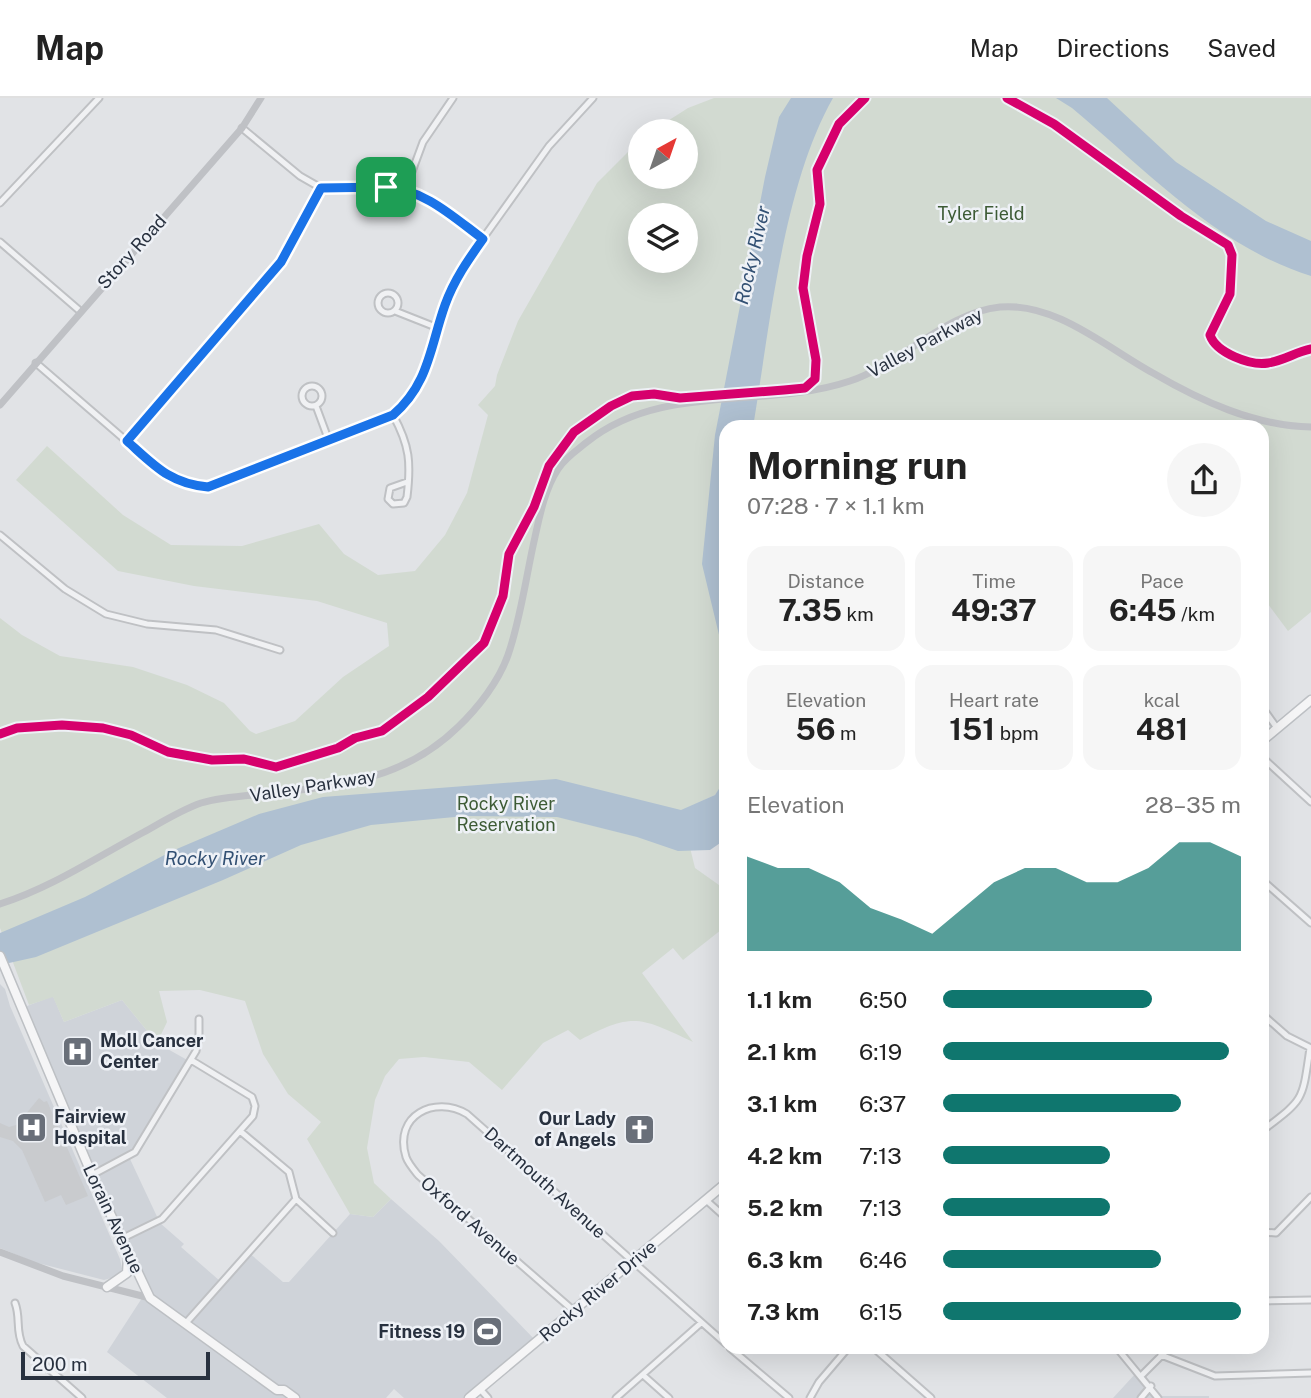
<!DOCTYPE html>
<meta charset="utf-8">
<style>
:root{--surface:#fff;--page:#f6f6f6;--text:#222;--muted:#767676;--line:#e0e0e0;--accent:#0f766e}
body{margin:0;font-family:"Public Sans",sans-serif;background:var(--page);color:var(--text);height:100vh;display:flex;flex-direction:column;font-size:26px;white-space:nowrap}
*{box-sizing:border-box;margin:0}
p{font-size:23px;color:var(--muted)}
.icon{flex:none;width:38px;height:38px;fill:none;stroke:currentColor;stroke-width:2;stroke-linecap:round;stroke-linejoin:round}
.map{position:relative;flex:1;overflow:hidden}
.drawer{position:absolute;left:719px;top:322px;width:550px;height:934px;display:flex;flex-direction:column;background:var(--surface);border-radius:21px;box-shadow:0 7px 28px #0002}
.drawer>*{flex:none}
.needle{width:46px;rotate:40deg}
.controls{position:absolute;left:628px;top:21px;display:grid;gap:14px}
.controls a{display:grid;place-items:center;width:70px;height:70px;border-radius:50%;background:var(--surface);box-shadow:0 7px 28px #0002;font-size:35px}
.scale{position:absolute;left:21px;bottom:18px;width:189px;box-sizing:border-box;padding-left:7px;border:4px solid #28313f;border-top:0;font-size:19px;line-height:24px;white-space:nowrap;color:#28313f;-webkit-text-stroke:5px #eef1f6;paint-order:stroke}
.pin{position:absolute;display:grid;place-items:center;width:60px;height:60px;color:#fff;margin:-30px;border-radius:14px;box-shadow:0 4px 10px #0006}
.round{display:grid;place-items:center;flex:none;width:74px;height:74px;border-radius:37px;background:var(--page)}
.headline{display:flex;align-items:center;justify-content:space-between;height:119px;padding:0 28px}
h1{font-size:38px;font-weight:700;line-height:52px}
.figures{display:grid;grid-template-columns:repeat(3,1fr);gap:10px;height:119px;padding:7px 28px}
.figures div{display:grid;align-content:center;border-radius:18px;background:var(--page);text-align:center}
.figures b{font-size:30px;font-weight:700}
.figures small{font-size:19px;font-weight:400}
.figures p{font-size:19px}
.chart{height:196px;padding:14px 28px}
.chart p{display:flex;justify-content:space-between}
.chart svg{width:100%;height:126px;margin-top:7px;fill:var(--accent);opacity:.7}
ul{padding:0 28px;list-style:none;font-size:23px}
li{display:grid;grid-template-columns:112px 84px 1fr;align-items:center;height:52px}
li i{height:18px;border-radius:9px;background:var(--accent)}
header{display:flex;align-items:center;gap:42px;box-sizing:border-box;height:98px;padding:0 35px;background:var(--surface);border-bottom:2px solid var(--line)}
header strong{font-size:33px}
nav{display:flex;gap:38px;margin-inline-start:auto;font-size:24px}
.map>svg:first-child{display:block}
</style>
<header>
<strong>Map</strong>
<nav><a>Map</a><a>Directions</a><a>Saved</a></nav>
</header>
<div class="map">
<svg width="1311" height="1300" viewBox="0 0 1311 1300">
<rect width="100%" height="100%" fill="#e1e3e6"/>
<!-- built -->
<path fill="#cfd3d9" d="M0 886 5 891 10 908 120 1161 122 1171 118 1178 104 1182 34 1164 0 1150Z
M53 898 64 924 122 902 157 945 189 963 135 1056 130 1061 160 1125 184 1146 181 1149 220 1183 185 1224 153 1200 136 1168 22 910Z
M391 1101 439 1143 537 1244 469 1300H404L394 1291 386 1300H289L186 1229 286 1300H167L107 1254 142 1200 184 1227 248 1154 283 1184H289L350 1116 373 1119Z
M1136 1275 1157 1298H1209V1300H1113Z"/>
<!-- green -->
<path fill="#d2dad1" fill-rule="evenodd" d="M714 0H1311V514L1288 533 1262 498V329H726V683L715 697 681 713 695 770 726 792V828L683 862 673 850 642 875 693 944C640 919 633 914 580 942L568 932 543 945 502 992 469 964 424 959 399 961 385 978 375 1002 367 1050 374 1085 391 1101 373 1119 350 1116 307 1041 321 1024 288 996 263 956 245 903 200 892 159 893 167 924 157 945 122 902 64 924 53 899 29 907 0 830V520L22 537 60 558 133 569 187 587 224 605 250 633 256 636 295 623 343 579 389 548 387 525 317 503 194 488 118 473 16 382 47 348 123 417 171 447 242 448 319 426 344 456 378 477 415 473 445 437 467 395 488 317 478 307 495 288 497 277 518 223 597 85 640 42V79H686V33H652L688 10ZM640 117H686V163H640Z"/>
<!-- water -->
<path fill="#afc0d1" d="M791 0H833C783 88 770 228 753 329H726V566L702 466 715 337 765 79 779 19Z
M1056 0H1107L1176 64 1266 123 1311 143V178C1217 149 1145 71 1072 10Z
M726 680V741L710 752 678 753 637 739 557 719 465 718 371 727 301 747 223 782 36 859 0 867V835L85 799 172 753 259 716 323 699 556 681 681 712 715 697Z"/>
<!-- building -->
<path fill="#c9cbce" d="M39 1000 44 1004 47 1003 88 1098 66 1107 61 1097 45 1104 22 1052 13 1043 0 1039V1025L9 1029 16 1027 22 1016 25 1017Z"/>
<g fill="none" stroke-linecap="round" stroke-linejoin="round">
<defs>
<path id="street" d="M242 30 300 78 321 90H406L426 99 483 141
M406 90 423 44 453 0
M0 105 99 0
M0 144 80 213
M378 205a10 10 0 1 1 20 0a10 10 0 1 1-20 0Z
M395 213 438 230
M36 265 167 378C188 388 203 390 226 384L393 317 405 307 424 279 445 207 464 167 549 48 593 0
M302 298a10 10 0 1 1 20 0a10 10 0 1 1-20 0Z
M316 308 329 343
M393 317C410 348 411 365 407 399L404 405 393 406 388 401 390 390 407 384
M127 343 281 165 321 90
M0 437 65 491 106 516 147 526 216 532 280 552
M1262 609 1277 630
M1262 659 1311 704
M1262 782 1311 825
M1262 916 1287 938 1311 950
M240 1033 289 1074 296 1101 333 1135
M1262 1033C1305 1000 1302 1004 1310 950
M92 1077 135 1054 196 953 199 939V921
M706 1102 726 1120
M1262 1134 1276 1135 1311 1099
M121 1141 162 1121 253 1018 255 1008 252 999 191 962
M1262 1203 1311 1202
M15 1205C21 1220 15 1233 23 1248L82 1300
M574 1213 418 1077C414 1072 408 1065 406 1059 393 1017 435 997 467 1016L726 1246
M185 1226 296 1101
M730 1250 789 1300
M874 1250 931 1300
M1117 1250 1158 1300
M1161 1257 1215 1278 1311 1275
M643 1277 669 1300
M1141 1278 1169 1250
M480 1291 488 1300
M616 1300 701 1225
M810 1300 819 1284 848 1250
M1141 1300 1151 1288"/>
<path id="primary" d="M1262 643 1311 602
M0 858 92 1077 150 1200 277 1292H284L295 1300
M107 1189 127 1175 128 1159
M469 1300 726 1085"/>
</defs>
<!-- street casing -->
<use href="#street" stroke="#bfc1c4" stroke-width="9"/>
<!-- primary casing -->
<use href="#primary" stroke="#bdc0c4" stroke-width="11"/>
<!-- street -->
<use href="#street" stroke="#f0f1f3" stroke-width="5"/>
<!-- secondary -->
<path stroke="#bfc1c5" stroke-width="7" d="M0 307 242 30 261 0
M0 806C51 790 97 759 144 734 162 724 181 712 201 705 221 699 244 698 265 696 337 688 403 683 458 629 478 610 499 583 508 557 521 520 526 478 535 439 540 416 545 391 558 371 565 360 577 352 587 344 662 284 764 312 850 283 901 266 947 214 1000 209 1056 204 1107 250 1153 275 1201 303 1255 328 1311 329
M0 1154 63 1178 150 1200"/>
<!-- primary -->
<use href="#primary" stroke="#f5f5f6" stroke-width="8"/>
<defs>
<path id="cycleway" d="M1007 0 1054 26 1181 118 1228 147 1232 157 1230 196 1210 237C1216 255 1251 268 1268 265 1283 263 1296 254 1311 251
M0 636 17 630 62 627 103 630 131 637 168 654 212 662 244 661 276 669 338 650 355 640 382 633 428 599 484 545 503 498 509 456 534 409 549 368 574 334 611 308 632 298 654 296 680 300 784 292 805 290 815 281 816 262 803 190 807 158 820 106 817 72 839 26 865 0"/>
</defs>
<!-- cycleway casing -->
<use href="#cycleway" stroke="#eef1f6" stroke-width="13"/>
<!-- cycleway -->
<use href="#cycleway" stroke="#d6006c" stroke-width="9"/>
</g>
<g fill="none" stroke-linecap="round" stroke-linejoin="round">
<defs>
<path id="route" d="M386 89C425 92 452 118 483 141 468 162 454 182 445 207 430 249 429 286 393 317L208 389C170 386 154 367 127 343L281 164 321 90Z"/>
</defs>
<!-- route casing -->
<use href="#route" stroke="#fff" stroke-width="14"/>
<!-- route -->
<use href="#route" stroke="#1a73e8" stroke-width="9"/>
</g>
<!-- icons -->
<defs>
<symbol id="hospital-square" viewBox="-11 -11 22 22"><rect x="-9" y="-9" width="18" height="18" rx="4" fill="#696f79" stroke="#eef1f6"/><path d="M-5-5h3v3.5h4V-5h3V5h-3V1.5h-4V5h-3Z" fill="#fff"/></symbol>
<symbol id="church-square" viewBox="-11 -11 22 22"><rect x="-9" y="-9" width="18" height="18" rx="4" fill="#696f79" stroke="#eef1f6"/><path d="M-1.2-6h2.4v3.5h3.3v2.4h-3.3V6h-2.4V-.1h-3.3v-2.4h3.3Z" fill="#fff"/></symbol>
<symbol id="stadium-square" viewBox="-11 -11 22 22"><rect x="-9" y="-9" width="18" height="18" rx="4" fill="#696f79" stroke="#eef1f6"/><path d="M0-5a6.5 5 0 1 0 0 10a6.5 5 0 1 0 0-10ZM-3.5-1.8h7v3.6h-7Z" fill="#fff"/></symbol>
</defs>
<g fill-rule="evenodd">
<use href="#hospital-square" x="60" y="936" width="35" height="35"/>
<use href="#hospital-square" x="14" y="1012" width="35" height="35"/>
<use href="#church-square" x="622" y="1014" width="35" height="35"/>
<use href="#stadium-square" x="470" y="1216" width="35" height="35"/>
</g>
<g text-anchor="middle" stroke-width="5" stroke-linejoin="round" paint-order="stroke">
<!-- park labels -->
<g font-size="18" fill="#3d5b35" stroke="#eef1f6">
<text x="981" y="122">Tyler Field</text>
<text x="506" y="712">Rocky River<tspan x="506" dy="21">Reservation</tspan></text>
</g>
<!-- street labels -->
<g font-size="18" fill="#28313f" stroke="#eef1f6">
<text transform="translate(132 154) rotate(-48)" y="6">Story Road</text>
<text transform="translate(925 245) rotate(-28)" y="6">Valley Parkway</text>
<text transform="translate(313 688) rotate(-9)" y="6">Valley Parkway</text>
<text transform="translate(545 1085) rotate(42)" y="6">Dartmouth Avenue</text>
<text transform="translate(113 1121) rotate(65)" y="6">Lorain Avenue</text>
<text transform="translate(470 1123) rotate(41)" y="6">Oxford Avenue</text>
<text transform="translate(598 1193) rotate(-40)" y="6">Rocky River Drive</text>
</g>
<!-- poi labels -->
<g font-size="18" font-weight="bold" fill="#28313f" stroke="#eef1f6" text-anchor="start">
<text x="100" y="949">Moll Cancer<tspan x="100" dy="21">Center</tspan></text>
<text x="54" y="1025">Fairview<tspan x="54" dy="21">Hospital</tspan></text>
<text x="616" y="1027" text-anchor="end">Our Lady<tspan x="616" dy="21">of Angels</tspan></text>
<text x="465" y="1240" text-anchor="end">Fitness 19</text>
</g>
<!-- water labels -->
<g font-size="19" font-style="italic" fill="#325073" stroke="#eef1f6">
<text transform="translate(752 157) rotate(-77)" y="7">Rocky River</text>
<text x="215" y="767">Rocky River</text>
</g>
</g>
</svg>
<div class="controls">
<a><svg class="needle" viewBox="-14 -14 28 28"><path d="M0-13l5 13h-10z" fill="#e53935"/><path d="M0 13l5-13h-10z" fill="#767676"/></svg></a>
<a><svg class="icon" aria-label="layers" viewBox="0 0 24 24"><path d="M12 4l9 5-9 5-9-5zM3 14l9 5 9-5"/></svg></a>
</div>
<div class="scale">200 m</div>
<div class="pin" style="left:386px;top:89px;background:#1e9e55"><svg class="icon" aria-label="arrive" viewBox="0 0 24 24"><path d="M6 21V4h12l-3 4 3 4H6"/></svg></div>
<section class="drawer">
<div class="headline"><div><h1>Morning run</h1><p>07:28 · 7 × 1.1 km</p></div><a class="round"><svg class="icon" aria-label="share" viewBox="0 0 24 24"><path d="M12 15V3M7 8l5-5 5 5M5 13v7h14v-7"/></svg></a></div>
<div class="figures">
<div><p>Distance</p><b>7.35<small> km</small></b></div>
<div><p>Time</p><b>49:37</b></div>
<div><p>Pace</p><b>6:45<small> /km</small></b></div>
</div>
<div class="figures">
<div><p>Elevation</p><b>56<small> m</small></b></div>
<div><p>Heart rate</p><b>151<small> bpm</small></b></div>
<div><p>kcal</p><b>481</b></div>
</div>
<div class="chart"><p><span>Elevation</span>28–35 m</p>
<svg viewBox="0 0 160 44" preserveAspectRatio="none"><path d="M0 44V11L10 15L20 15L30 20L40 29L50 33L60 38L70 29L80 20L90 15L100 15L110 20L120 20L130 15L140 6L150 6L160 11V44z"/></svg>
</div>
<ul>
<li><b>1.1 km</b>6:50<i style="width:70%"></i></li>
<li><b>2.1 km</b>6:19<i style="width:96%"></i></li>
<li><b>3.1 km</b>6:37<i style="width:80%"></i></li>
<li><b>4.2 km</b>7:13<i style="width:56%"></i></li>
<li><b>5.2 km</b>7:13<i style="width:56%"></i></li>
<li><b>6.3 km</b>6:46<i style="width:73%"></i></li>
<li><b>7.3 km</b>6:15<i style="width:100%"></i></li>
</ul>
</section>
</div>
